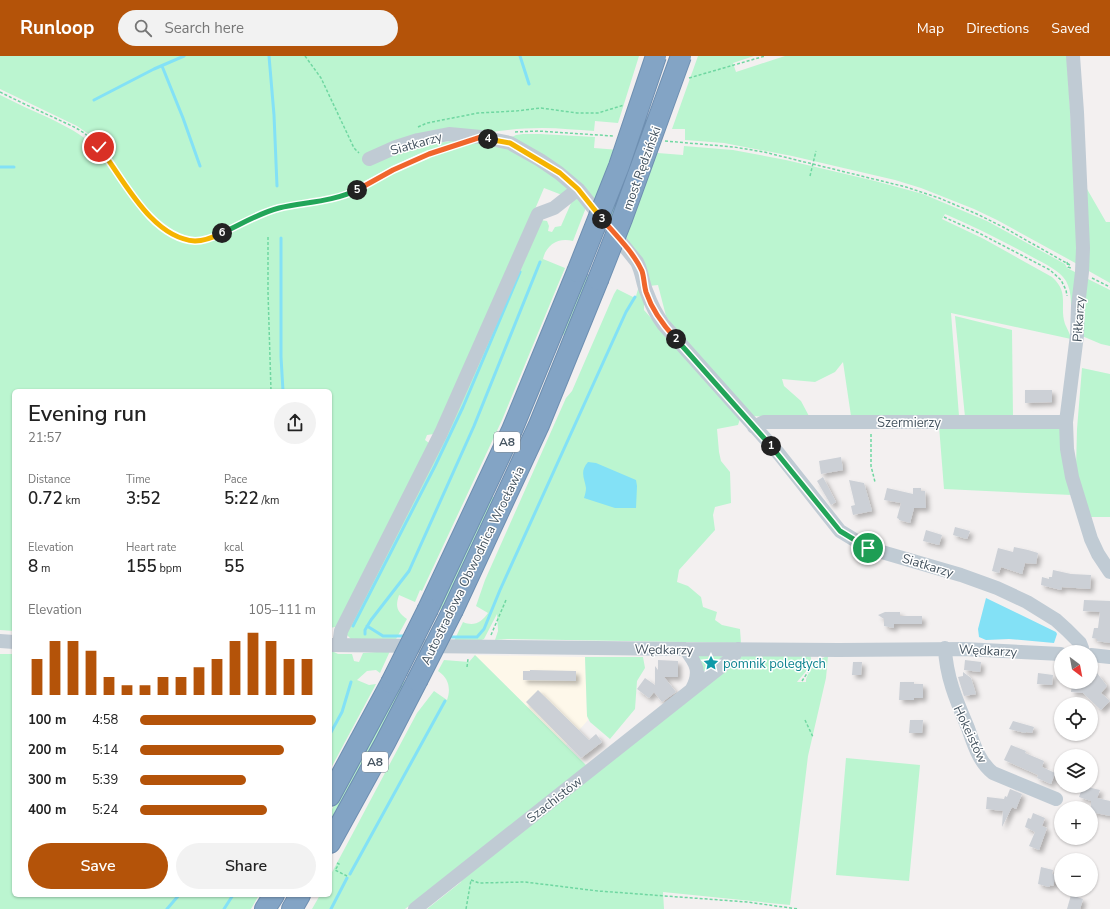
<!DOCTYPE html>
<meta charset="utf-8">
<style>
:root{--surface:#fff;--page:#f2f2f2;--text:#222;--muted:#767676;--accent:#b45309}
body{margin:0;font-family:"Nunito Sans",sans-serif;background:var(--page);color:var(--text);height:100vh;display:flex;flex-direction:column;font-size:15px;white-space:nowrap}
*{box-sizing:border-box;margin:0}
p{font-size:13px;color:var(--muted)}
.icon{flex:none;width:22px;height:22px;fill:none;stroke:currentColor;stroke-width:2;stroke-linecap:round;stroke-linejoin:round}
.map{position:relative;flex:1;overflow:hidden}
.panel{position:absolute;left:12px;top:333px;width:320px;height:508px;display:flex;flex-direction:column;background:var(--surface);border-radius:6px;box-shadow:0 1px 3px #0004}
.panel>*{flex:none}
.needle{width:26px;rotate:148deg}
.controls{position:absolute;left:1054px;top:589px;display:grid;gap:8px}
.controls a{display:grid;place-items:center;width:44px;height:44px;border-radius:50%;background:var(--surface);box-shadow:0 1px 3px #0004;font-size:20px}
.pin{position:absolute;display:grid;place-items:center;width:34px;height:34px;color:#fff;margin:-17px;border:2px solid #fff;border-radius:50%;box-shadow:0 1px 4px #0007}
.km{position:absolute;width:20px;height:20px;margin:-10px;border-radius:50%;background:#222;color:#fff;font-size:11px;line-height:20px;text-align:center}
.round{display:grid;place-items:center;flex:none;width:42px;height:42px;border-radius:21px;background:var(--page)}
.summary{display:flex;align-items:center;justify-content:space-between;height:68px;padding:0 16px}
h1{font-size:22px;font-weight:600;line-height:30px}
.metrics{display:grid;grid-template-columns:repeat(3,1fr);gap:6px;height:68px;padding:4px 16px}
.metrics div{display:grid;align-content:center}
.metrics b{font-size:17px;font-weight:600}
.metrics small{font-size:11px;font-weight:400}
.metrics p{font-size:11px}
.chart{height:112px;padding:8px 16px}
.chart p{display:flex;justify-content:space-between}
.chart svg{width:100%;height:72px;margin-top:4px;stroke:var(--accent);stroke-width:6}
.button{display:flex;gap:8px;margin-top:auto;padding:8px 16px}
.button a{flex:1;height:46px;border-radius:24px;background:var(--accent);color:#fff;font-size:16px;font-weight:600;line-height:46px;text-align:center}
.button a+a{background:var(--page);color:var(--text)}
ul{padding:0 16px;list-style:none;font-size:13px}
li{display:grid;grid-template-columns:64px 48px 1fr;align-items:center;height:30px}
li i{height:10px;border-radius:5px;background:var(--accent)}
header{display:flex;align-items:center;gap:24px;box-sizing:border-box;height:56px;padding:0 20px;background:var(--accent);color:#fff}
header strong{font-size:19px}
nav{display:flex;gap:22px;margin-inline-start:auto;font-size:14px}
.search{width:280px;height:36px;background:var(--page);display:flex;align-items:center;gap:10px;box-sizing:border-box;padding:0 14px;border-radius:22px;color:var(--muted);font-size:15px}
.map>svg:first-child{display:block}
</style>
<header>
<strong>Runloop</strong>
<div class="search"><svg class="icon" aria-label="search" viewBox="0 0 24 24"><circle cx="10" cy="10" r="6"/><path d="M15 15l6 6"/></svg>Search here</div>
<nav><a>Map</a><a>Directions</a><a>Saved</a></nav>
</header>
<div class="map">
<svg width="1110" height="853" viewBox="0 0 1110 853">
<defs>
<filter id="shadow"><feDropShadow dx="3.5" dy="3.5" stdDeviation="2" flood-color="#0004"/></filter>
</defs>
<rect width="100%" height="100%" fill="#f3f0f0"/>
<!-- commercial -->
<path fill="#fef8ea" d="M475 599 585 601 587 660 588 664 566 689Z"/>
<!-- green -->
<path fill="#bbf5d0" d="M0 0H639L618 67 595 65 594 75C577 74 560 72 542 72 492 72 442 86 394 95L467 82 419 98 391 111 344 136 324 142 277 149 217 177 205 181 196 183 180 178 167 172 152 159 139 144 106 96 90 79 77 70 0 33Z
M698 0H754L733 7 736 16 785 0H1067L1079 209 997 164 974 153 921 132 895 124 792 100 724 87 685 84V73H672Z
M0 39C16 47 31 54 47 61 65 70 83 78 97 93 119 117 130 147 154 168 165 178 182 188 197 187 222 186 244 167 267 159 292 150 319 151 344 142 361 136 376 125 392 117 413 106 435 99 457 91L460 92 467 88 480 84 501 87 541 108 568 133 562 139 544 132 469 308 434 378 427 379 425 384 429 387 337 574 335 571 330 572V335H14V575L0 574Z
M523 78H540L595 81 594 92 683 99 684 90 733 94 786 104 875 125 923 138 987 165 1065 208 1067 212 1079 218 1072 265C1070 252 1073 237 1066 225 1059 214 1045 208 1034 202 1005 186 975 171 945 158L942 163 984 183 1052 221C1070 237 1059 249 1065 268 1067 273 1070 277 1071 283L951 257 959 360H851L843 306 835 316 815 326 782 323 784 330 801 345 810 362 749 360 679 279 666 260 658 229 649 230 586 138 512 81 516 79Z
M1087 133 1106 166H1110V227L1087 214Z
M578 142 587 149 573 185C558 181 546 189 543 203L565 212 557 231 502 364 422 535 420 534 415 546 399 539C395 551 397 556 407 563L395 585 352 584 346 578 540 164 547 165 549 170 548 175 552 176 555 171 561 170 572 145 574 143Z
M585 219 591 222 567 280 561 278Z
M1086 222 1110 234V290L1101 288 1082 280Z
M639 230 644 243V254L740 363 738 369 717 373 719 396 721 405 730 416 731 447 715 451 713 459 715 474 679 514 677 526 688 530 701 541 703 551 717 556 715 564 722 569 740 573 741 587 507 583 495 584 498 575 497 558 484 583 477 586 454 585 463 566C474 571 482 566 488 557L476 550 485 524 566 342 572 335 614 238 617 233 633 241 636 240Z
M955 260 1012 274 1013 362 965 361Z
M1082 312 1110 318V461H1087L1076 412 1077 373Z
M1056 369 1061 374 1072 439 944 433 939 370Z
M491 440 497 443 444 554 437 553Z
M330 594 338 598H352L354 605 359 606 363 597 390 595 380 617 376 614 367 615 357 624 369 629 376 628 330 714Z
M0 598H14V839H259L251 853H0Z
M725 598 704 619 697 599Z
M475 599 587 710 405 853H312L320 839H330V820L417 657 434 635 447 644C451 633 449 622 438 615L444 604 469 606Z
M810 599C815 609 802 619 797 626H806C805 618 820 601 828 600L826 622 808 700 790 849 663 836 664 853H427L461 826 462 822 742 600Z
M585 601H643L645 612 637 625 635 653 610 683 590 666 587 660Z
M408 625 330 770V757L400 626Z
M846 702 920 709 909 825 836 819Z"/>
<!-- water -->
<path fill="#83e1f6" d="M588 406 596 407 636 424 637 430 636 452H615L584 442C585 439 586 435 586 432 585 423 579 416 588 406Z
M986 542 1056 576 1057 578 1054 587 1009 583 986 584 979 581 978 573Z"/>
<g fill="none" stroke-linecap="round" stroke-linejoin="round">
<!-- stream -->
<path stroke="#83e1f6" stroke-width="3" d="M269 0 274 59 277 130
M520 0 529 28
M162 10 183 62 200 110
M94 44 154 13 184 0
M0 111H14
M281 182V301L283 335
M353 570 435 410 463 351 520 216
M367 570 383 580H407
M365 578V574L371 564 409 515 474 370 540 206
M448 581H477L484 573 500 534 626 256 635 241
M330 678 342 656 351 626
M350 818 445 645
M167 853 179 839
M224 853 233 839
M331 853 347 822"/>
</g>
<!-- building -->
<path fill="#ccd0d6" filter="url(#shadow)" d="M1025 334H1052V346L1025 347Z
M841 401 843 414 821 418 819 405Z
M823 421 836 446 831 449 817 425Z
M849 424 864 427 872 455 853 459 851 450 855 449Z
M887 432 913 438V432H921V435H925L926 452H914L910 467 899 464V463L897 462 901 447 884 444Z
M955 471 970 475 967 483 953 479Z
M926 474 942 479 939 489 923 485Z
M1014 491 1028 494 1038 497 1036 508 1025 507 1022 518 1001 511 999 517 992 515 998 492 1013 496Z
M1053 514 1071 518 1091 519 1090 533 1062 531 1061 534 1041 529 1042 521 1049 523V521H1052Z
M1084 544 1110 545V587L1097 585V583L1092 582 1094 572H1098L1100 556 1083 555Z
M885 556H900V560H922V568H894V572L884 570V563L878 559Z
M658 604 678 605V621H664L676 636 662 646 654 636 649 642 637 633 645 622 655 629V610L658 614Z
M965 604 981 606 980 616 964 614Z
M853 606H862L861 619H852Z
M530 614 576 615V625L523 624V615H530Z
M963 616 971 622 976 638 964 640 958 621 963 620Z
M1038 617 1053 619 1052 629 1037 628Z
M1097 617 1107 630 1101 637 1110 645 1101 654 1083 637 1071 636 1072 626H1091V624Z
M900 626H914V628H923V642H914V644H899Z
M538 634 589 684 596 678 602 686 581 702 526 646Z
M910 664H923L922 677H909Z
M1013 665 1034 671 1032 677 1026 676 1025 677 1009 673Z
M1011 689 1026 695 1025 697 1044 705 1042 711 1055 717 1051 728 1037 722 1038 719 1004 704Z
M1083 730 1100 734 1097 742 1110 745V760L1091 756V745L1079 741Z
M1010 733 1022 738 1016 753 1012 751 1002 771 1003 755 986 753 987 741 1004 743 1005 740 1007 741Z
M1033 757 1045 762 1042 770 1047 772 1039 794 1029 790 1035 776 1025 771 1028 762 1031 763Z
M1041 811 1053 814 1052 818 1056 819 1053 830 1050 829 1049 831 1038 828Z
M1071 839 1083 843 1080 853H1067Z"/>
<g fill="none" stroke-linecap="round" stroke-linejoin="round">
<defs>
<path id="highway" d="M428 553 512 374 577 216
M453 554 539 369 598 224
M330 740 391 627
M330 787 385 687 417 625
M265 853 274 839
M292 853 300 839"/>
</defs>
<!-- highway casing -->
<use href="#highway" stroke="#6e8fb1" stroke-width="22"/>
<!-- path -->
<path stroke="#6fd7a1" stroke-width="1.5" stroke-dasharray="3 2" stroke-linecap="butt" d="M305 0 321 22 354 92 359 97
M689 22 765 0
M0 36C18 45 37 54 55 62 67 68 79 72 89 81 116 106 129 142 157 167 167 176 183 185 197 185 221 184 245 164 267 156 290 148 315 148 338 141 358 135 374 124 392 114 411 105 431 97 451 90
M418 71 427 67 478 57 516 55 541 52 577 57H598L624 49
M515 76 538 75 613 80
M665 85 734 91 764 96 906 131 939 142 977 158 1003 171 1070 209
M810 120 816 95
M944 161 977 176 1050 214 1061 224 1066 234 1067 240
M268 181V236L271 335
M1067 206 1068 211 1071 212
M1092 222 1110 231
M871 378V410L875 426
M491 579 506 544
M467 611 468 603
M802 625 815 605
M805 664 813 681
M337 807 339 808 335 814 347 820
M471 824 479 827 525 826 598 835 747 846 798 853
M466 853 471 824"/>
<!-- minor -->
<path stroke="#c0cbd4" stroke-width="14" d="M1073 0 1077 56 1083 192 1082 216 1078 250 1077 279 1066 366 1067 393 1072 421 1091 483 1098 498 1110 516
M369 103 396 91 418 84 449 78 481 81 510 87 540 104 559 117 578 133 637 206C643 218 642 226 647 237 651 248 656 258 663 268L779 398 840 475 868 492 961 519 997 532 1027 546 1056 564 1067 574 1080 587 1082 592 1081 596
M754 371 764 366H1066
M0 585 14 586
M330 589 685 593 839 594 964 593 1061 598
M339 589 341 575 441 377 538 158 554 152 578 133
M945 592C946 621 957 646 968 672 974 689 979 706 993 717L1056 743
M685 593C697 608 701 616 692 633
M1091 599 1110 601
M415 853 723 609 733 601 738 593"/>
<!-- highway -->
<use href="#highway" stroke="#83a4c5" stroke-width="20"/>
<defs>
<path id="highway-bridge" d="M577 216 619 110 656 0
M598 224 622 163 681 0
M417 625 453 554
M391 627 428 553"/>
</defs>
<!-- highway-bridge casing -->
<use href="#highway-bridge" stroke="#6e8fb1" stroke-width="22" stroke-linecap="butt"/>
<!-- highway-bridge -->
<use href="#highway-bridge" stroke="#83a4c5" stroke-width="20"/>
</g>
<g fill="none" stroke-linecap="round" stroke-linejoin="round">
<defs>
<path id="split-1" d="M771 390 840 475 868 492"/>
<path id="split-2" d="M676 283 771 390"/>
<path id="split-3" d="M602 163C615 178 634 197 642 215 644 221 644 229 646 236 652 254 663 269 676 283"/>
<path id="split-4" d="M488 83 510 87 560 117 578 133 602 163"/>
<path id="split-5" d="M357 134 393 114 429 98 481 81 488 83"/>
<path id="split-6" d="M222 177C240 169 259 157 279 152 305 146 332 146 357 134"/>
<path id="split-7" d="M99 91C123 122 151 182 195 185 204 185 214 181 222 177"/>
</defs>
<!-- split-1 casing -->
<use href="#split-1" stroke="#fff" stroke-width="8"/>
<!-- split-2 casing -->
<use href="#split-2" stroke="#fff" stroke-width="8"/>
<!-- split-3 casing -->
<use href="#split-3" stroke="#fff" stroke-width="8"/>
<!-- split-4 casing -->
<use href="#split-4" stroke="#fff" stroke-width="8"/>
<!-- split-5 casing -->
<use href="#split-5" stroke="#fff" stroke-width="8"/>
<!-- split-6 casing -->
<use href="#split-6" stroke="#fff" stroke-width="8"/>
<!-- split-7 casing -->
<use href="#split-7" stroke="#fff" stroke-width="8"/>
<!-- split-1 -->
<use href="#split-1" stroke="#22a559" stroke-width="5"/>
<!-- split-2 -->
<use href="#split-2" stroke="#22a559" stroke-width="5"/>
<!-- split-3 -->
<use href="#split-3" stroke="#f0652b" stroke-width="5"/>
<!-- split-4 -->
<use href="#split-4" stroke="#f5b400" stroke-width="5"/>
<!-- split-5 -->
<use href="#split-5" stroke="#f0652b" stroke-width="5"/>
<!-- split-6 -->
<use href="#split-6" stroke="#22a559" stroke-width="5"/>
<!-- split-7 -->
<use href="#split-7" stroke="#f5b400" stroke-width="5"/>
</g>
<!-- icons -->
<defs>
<symbol id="sight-bare" viewBox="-9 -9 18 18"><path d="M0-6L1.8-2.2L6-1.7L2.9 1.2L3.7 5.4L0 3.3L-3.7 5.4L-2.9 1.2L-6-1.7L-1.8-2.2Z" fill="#0f9aa8" stroke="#fff" stroke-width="2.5" paint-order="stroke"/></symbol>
</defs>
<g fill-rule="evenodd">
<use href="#sight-bare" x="700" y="596" width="22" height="22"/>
</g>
<g text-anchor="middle" stroke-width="3" stroke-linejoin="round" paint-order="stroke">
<!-- shield labels -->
<g fill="#fff" stroke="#7e8890" stroke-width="1">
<rect x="494" y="376" width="26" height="20" rx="3"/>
<rect x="362" y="696" width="26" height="20" rx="3"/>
</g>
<g font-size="12" font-weight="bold" fill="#465561">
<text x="507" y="390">A8</text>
<text x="375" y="710">A8</text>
</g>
<!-- street labels -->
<g font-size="13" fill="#465561" stroke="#fff">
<text transform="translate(416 87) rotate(-16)" y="5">Siatkarzy</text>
<text transform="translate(641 112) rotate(-70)" y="5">most Rędziński</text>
<text transform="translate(1078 263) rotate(-86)" y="5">Piłkarzy</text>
<text x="909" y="371">Szermierzy</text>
<text transform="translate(472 509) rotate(-64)" y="5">Autostradowa Obwodnica Wrocławia</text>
<text transform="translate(928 509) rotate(17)" y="5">Siatkarzy</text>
<text transform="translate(664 593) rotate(1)" y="5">Wędkarzy</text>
<text transform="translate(988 594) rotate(3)" y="5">Wędkarzy</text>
<text transform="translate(971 678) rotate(65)" y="5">Hokeistów</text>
<text transform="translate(554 743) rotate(-38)" y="5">Szachistów</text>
</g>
<!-- culture labels -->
<g font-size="13" fill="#0d838f" stroke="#fff" text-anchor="start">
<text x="723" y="612">pomnik poległych</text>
</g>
</g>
</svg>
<div class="controls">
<a><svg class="needle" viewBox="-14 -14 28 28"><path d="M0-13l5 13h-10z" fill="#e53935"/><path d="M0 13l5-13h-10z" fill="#767676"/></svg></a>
<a><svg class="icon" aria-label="locate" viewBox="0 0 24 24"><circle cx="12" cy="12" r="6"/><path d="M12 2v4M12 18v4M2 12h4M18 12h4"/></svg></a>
<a><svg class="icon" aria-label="layers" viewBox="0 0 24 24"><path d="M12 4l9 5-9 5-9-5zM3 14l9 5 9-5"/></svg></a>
<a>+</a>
<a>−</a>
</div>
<div class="pin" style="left:868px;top:492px;background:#1e9e55"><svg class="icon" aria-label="arrive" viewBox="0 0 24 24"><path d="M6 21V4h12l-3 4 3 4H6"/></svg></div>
<div class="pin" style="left:99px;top:91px;background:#d93025"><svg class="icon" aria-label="check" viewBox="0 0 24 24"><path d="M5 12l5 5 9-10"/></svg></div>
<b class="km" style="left:771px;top:390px">1</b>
<b class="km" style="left:676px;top:283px">2</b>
<b class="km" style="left:602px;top:163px">3</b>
<b class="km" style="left:488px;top:83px">4</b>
<b class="km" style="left:357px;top:134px">5</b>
<b class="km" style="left:222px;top:177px">6</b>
<section class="panel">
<div class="summary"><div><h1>Evening run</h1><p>21:57</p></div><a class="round"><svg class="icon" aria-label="share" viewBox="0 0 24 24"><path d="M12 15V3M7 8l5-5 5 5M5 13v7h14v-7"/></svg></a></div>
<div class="metrics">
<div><p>Distance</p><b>0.72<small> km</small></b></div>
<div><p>Time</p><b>3:52</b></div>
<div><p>Pace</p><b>5:22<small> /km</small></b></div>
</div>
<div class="metrics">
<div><p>Elevation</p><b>8<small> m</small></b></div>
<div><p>Heart rate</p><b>155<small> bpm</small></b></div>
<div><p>kcal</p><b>55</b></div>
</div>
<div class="chart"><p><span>Elevation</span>105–111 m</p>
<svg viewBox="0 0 160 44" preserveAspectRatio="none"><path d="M5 44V22M15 44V11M25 44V11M35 44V17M45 44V33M55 44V38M65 44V38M75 44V33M85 44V33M95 44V27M105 44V22M115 44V11M125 44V6M135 44V11M145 44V22M155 44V22"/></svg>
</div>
<ul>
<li><b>100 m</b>4:58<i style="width:100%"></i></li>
<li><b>200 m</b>5:14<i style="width:82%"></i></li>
<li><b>300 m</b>5:39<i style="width:60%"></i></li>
<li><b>400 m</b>5:24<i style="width:72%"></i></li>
</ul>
<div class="button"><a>Save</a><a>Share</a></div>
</section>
</div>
